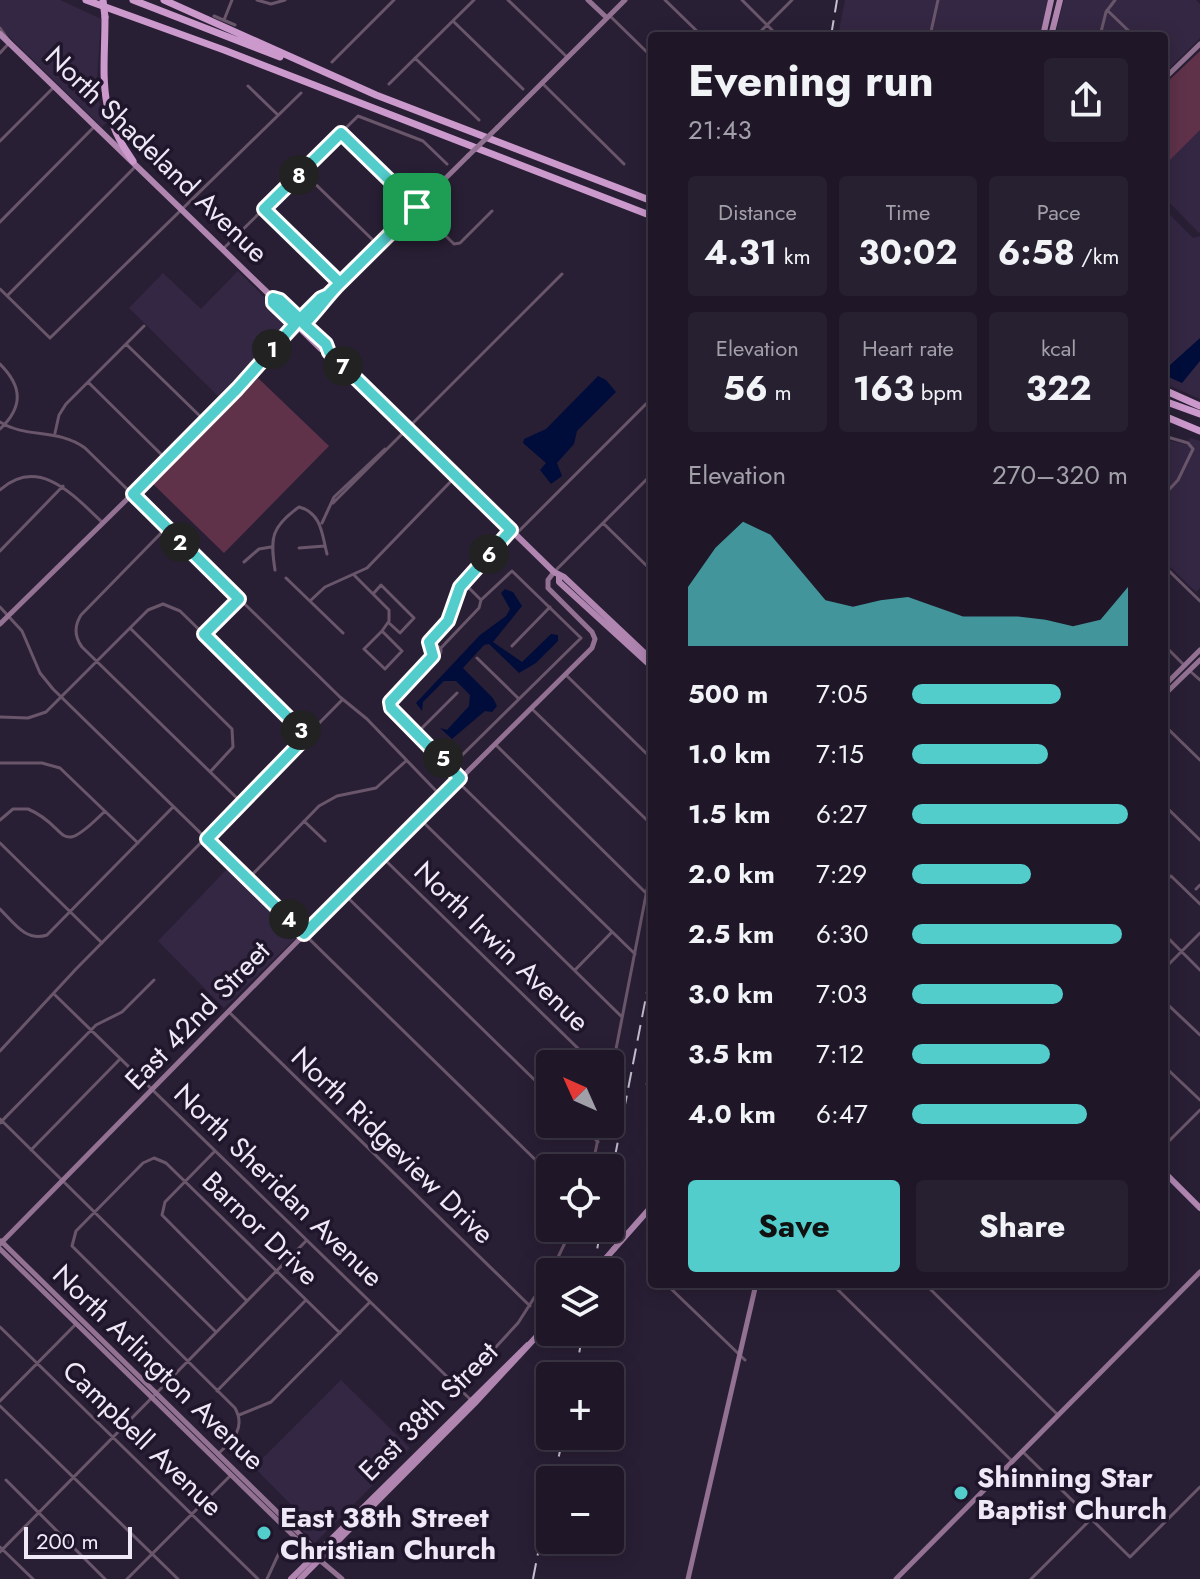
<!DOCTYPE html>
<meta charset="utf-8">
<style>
:root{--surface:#1f1728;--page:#272030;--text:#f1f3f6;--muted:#a19fa8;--line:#3c3645;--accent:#52cdcc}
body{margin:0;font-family:Jost,sans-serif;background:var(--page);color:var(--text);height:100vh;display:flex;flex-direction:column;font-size:30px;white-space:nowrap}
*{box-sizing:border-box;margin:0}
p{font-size:26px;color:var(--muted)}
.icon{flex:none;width:44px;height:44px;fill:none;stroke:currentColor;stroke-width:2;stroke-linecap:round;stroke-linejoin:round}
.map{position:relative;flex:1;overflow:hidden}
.panel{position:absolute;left:648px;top:32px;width:520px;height:1256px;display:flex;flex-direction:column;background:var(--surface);border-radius:8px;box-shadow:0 4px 20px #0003,0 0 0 2px var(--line)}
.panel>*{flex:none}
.needle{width:52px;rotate:315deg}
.tools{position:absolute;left:536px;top:1050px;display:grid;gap:16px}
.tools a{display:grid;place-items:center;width:88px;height:88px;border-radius:8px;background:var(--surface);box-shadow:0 4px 20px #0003,0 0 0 2px var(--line);font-size:40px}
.scale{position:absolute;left:24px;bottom:20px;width:108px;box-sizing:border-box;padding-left:8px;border:4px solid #eee8f7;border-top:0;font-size:22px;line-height:28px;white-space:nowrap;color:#eee8f7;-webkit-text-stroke:6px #1f162b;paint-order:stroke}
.pin{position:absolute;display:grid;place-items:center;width:68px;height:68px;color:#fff;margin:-34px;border-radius:16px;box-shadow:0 4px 12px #0006}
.km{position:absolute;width:40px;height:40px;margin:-20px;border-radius:50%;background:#222;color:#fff;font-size:22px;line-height:40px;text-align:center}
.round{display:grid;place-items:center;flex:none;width:84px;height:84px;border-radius:8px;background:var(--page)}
.headline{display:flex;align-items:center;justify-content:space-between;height:136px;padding:0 40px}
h1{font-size:44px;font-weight:700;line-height:60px}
.figures{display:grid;grid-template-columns:repeat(3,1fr);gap:12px;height:136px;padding:8px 40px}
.figures div{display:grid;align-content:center;border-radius:8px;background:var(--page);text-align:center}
.figures b{font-size:34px;font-weight:700}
.figures small{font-size:22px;font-weight:400}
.figures p{font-size:22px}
.chart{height:224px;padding:16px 40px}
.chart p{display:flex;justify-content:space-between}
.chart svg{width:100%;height:144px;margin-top:8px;fill:var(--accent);opacity:.7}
.primary-button{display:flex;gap:16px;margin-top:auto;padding:16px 40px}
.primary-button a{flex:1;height:92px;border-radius:8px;background:var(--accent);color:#111;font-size:32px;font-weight:700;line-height:92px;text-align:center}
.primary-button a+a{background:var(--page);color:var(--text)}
ul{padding:0 40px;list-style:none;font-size:26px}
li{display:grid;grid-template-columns:128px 96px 1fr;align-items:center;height:60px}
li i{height:20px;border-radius:10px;background:var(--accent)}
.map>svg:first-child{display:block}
</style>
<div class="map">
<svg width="1200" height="1579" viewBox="0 0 1200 1579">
<rect width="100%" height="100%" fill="#291f35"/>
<!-- built -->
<path fill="#342743" d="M0 0H60L101 19 97 78 98 98 106 123 102 127 0 28Z
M845 0H1048L1040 36H838Z
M1064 0H1196L1200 4V38L1164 74V36H1055Z
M1200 130V232L1199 233 1164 197V166Z
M1164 209 1193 238 1200 236V399L1164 383Z
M238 271 287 320 288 327 218 396 129 308 163 273 201 309Z
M1190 438 1200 441V588L1196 592 1164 561V439L1188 445Z
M229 867 299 935 224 1008 158 941Z
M341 1380 410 1448 315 1543 296 1524 302 1516 254 1467Z"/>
<!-- green -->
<path fill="#5f324a" d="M1200 51V130L1164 166V85Z
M258 378 329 446 224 553 153 484Z"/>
<!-- water -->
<path fill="#000d3a" d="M1200 338V361L1182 383 1164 375V362L1170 365Z
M598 376 606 380 616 392 577 431 574 444 557 463 562 476 551 484 540 470 546 463 523 443 524 439 546 429Z
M505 589 513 592 522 606 493 642 522 662 551 634 558 635V641L536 663 519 673 489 644 484 645 463 668 493 698 497 706 492 712 485 711 452 739 440 728 447 730 469 706 470 695 456 681H444L423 702 422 711 416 703 480 635 506 616 510 609 501 593Z"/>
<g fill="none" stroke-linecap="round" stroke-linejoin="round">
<!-- street -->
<path stroke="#6a566a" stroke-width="3" d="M257 0 271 4 285 0
M508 0 568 58
M665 0 702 36
M742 0 778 36
M1107 10 1134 36
M214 16 235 25
M610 16 652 57
M224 20 232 0
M454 22 523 89
M0 28 10 42 0 53
M756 36 792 0
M930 36 938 0
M1100 36 1106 12 1115 0
M415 58 479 120
M332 62 394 0
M542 83 624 164
M389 84 474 0
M248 86 278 115
M341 133 454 244 460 243 492 211
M0 141 54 87
M302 171 378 245
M264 209 340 283
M0 222 93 128
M223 249 358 116 423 141 447 164
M0 289 50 338 301 93
M7 296 137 165
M126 344 205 421
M0 364C23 387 23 407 0 429
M88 382 167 460
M0 422C27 439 58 428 85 448L340 697 367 719 441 796
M55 433 59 415 66 404 144 326
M1164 436 1188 443 1193 449 1178 480 1164 495
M0 490C39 455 74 496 103 523
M333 503 562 274
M322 523 334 497 385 449
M603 523 652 571
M166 528 81 615C74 626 74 636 82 647L242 803
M516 534 652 398
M299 548 325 546
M0 551 63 486
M486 560 511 530
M244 562 259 549 271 547
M1164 566 1200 601
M275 570C270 538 271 527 299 507 322 513 322 535 327 554
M554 572 652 474
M355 576 389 610V621L382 631
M286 578 343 633
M464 583 481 600
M373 594 381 585 414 618 400 633 389 623
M310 601 325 587 367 568 456 476
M0 607 22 631 40 673 53 689 550 1174
M130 628 232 729 233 747 210 772
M382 631 402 651 385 669 364 649Z
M204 634 238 600
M1164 645 1185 666
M512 646 550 607
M431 651a5 5 0 1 1 10 0a5 5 0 1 1-10 0Z
M432 648 429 642 448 621 463 583 515 535
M440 649 479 608 481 600 512 571 581 638 450 767
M433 656 391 699 390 705 460 778
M477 658 519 699
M1191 672 1200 680
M566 675 652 759
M531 708 652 825
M0 717 28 718 46 712 148 610 163 604 180 611 307 735
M1164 725 1200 760
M417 733 457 693
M495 744 646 893
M0 763H42L60 768 138 843
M457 781 635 954
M1164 805 1200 840
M419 818 622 1017
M0 820 13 809H28C71 827 55 861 105 811
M304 821 325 841
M0 843 102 943
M382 857 594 1064
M248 879 319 806 337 796 376 788 406 761
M1164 881 1171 876 1200 904
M1196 889 1200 885
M344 894 550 1095
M0 909C14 923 26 942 47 935L173 807
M1164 934 1200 970
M1164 969 1200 933
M575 970 611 933
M55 995 472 1401
M1164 1001 1200 1035
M229 1012 530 1306
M0 1051 76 969 342 700
M1164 1066 1200 1100
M610 1080 652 864
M647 1084 652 1089
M0 1119 216 1332
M0 1123 96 1025 122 1012 154 980
M580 1124 598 1142
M1164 1146 1200 1110
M31 1150 120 1059
M215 1151 165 1202 162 1215 247 1301
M592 1168 601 1124
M649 1267 652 1270
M551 1272 572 1228
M666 1284 745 1360
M832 1284 1012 1461
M925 1284 1058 1415
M0 1327 258 1579
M458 1388 518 1323 550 1273
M217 1391 306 1300
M0 1401 76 1324
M0 1406 178 1579
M239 1415 271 1402 370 1302
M219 1453C233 1440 246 1428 235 1408L72 1246 76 1231 143 1163 154 1158 166 1163 340 1333
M1024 1453 1130 1557 1200 1487
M6 1480 105 1579
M0 1547 33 1579
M0 1552 306 1241
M127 1579 231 1475
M267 1579 279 1553
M1031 1579 1091 1519"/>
<!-- secondary -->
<path stroke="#927192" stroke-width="5" d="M588 0 607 18
M1164 79 1200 44
M497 128 625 0
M270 354 278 350 325 303 340 283 468 156
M0 624 167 460 269 355 274 345 321 298 328 295
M1164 686 1200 650
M1164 695 1200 660
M1 1241 319 1553
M0 1244 344 894 592 648 595 639 592 632 548 588V580L554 572
M0 1249 309 1551 342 1579
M688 1579 756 1284
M896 1579 1200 1272"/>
<!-- primary -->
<path stroke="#b086b1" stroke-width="6" d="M0 34 273 298 280 300 326 344 327 350
M1043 36 1051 0
M1051 36 1060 0
M273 298 274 303 321 349 327 350 554 572 564 577 652 660
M559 577V582L652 667
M1164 1172 1200 1208
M614 1249 652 1206
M291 1579 528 1345
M300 1579 475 1403 550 1322"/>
<!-- highway -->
<path stroke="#c9c" stroke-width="7" d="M86 0 224 50 652 216
M133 0 280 57
M164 0 376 95 652 201
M105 17C105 75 96 110 133 161
M1164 390 1200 406
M1164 401 1200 414
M1164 416 1200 431"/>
<!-- rail -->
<path stroke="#c8c1d2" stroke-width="2" stroke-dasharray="16 8" stroke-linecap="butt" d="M831 36 837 0
M610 1182 652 966
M593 1272 601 1228
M575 1376 583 1332
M554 1480 563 1436
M533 1579 550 1491"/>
<!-- secondary-bridge -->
<path stroke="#927192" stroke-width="5" d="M468 156 497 128"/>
<!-- primary-bridge -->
<path stroke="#b086b1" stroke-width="6" d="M594 1272 614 1249"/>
<!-- highway-bridge -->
<path stroke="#c9c" stroke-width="7" d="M103 0 105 17"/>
</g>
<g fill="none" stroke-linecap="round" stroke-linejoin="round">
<defs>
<path id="route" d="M417 207 328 295 321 298 300 319 280 300 273 298V303L295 324 237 389 133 494 239 599 204 634 307 736 207 839 304 934 460 778 391 708 390 702 433 656 429 642 448 621 460 587 511 530 329 352 326 344 304 324C318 310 327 296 340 283L264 209 341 133 417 207"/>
</defs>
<!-- route casing -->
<use href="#route" stroke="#fff" stroke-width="16"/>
<!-- route -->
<use href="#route" stroke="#52cdcc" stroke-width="10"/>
</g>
<!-- markers -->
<g fill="#52cdcc" stroke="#1f162b" stroke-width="3">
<circle cx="961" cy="1493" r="8"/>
<circle cx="264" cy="1533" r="8"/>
</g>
<g text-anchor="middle" stroke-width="7" stroke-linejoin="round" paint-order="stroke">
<!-- street labels -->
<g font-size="28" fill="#eee8f7" stroke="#1f162b">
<text transform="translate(157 154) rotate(44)" y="10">North Shadeland Avenue</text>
<text transform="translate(502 946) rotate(44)" y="10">North Irwin Avenue</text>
<text transform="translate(197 1015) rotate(-46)" y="10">East 42nd Street</text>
<text transform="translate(393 1145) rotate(44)" y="10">North Ridgeview Drive</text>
<text transform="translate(279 1185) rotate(44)" y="10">North Sheridan Avenue</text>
<text transform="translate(261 1228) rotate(44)" y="10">Barnor Drive</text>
<text transform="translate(159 1367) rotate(44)" y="10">North Arlington Avenue</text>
<text transform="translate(428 1411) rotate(-45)" y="10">East 38th Street</text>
<text transform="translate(143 1438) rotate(44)" y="10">Campbell Avenue</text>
</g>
<!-- poi labels -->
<g font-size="28" font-weight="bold" fill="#eee8f7" stroke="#1f162b" text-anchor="start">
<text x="977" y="1487">Shinning Star<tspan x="977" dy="32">Baptist Church</tspan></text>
<text x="280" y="1527">East 38th Street<tspan x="280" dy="32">Christian Church</tspan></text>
</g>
</g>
</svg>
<div class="tools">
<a><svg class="needle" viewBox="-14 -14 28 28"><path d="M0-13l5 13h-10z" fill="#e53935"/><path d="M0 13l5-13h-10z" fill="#a19fa8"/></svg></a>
<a><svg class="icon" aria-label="locate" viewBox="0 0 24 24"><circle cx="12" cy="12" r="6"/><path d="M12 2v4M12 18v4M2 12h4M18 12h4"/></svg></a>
<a><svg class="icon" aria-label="layers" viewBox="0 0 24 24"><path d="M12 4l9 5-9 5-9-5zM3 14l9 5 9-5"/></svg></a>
<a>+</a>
<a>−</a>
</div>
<div class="scale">200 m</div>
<div class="pin" style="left:417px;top:207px;background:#1e9e55"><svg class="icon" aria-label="arrive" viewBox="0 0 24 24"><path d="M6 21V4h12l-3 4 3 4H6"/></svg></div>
<b class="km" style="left:272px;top:349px">1</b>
<b class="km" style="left:180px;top:542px">2</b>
<b class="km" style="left:301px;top:730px">3</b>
<b class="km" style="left:289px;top:919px">4</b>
<b class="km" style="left:443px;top:758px">5</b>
<b class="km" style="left:489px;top:554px">6</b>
<b class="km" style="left:343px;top:366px">7</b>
<b class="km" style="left:299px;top:175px">8</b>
<section class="panel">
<div class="headline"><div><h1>Evening run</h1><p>21:43</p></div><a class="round"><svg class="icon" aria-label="share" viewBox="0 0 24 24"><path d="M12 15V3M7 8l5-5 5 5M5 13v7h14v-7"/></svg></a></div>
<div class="figures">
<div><p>Distance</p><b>4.31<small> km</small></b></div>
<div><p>Time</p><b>30:02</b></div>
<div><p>Pace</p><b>6:58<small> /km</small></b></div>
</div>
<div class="figures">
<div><p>Elevation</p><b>56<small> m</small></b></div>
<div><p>Heart rate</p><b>163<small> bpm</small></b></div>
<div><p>kcal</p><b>322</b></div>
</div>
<div class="chart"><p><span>Elevation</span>270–320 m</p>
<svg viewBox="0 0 160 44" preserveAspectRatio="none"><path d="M0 44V26L10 14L20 6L30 10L40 20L50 30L60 32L70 30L80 29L90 32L100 35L110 35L120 35L130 36L140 38L150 36L160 26V44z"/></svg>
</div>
<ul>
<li><b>500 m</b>7:05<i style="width:69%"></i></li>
<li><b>1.0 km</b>7:15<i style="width:63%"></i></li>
<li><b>1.5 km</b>6:27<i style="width:100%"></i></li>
<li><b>2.0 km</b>7:29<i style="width:55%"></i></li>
<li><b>2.5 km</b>6:30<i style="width:97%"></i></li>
<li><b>3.0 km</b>7:03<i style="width:70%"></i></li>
<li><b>3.5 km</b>7:12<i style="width:64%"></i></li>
<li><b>4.0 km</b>6:47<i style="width:81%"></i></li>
</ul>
<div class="primary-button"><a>Save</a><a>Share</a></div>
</section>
</div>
